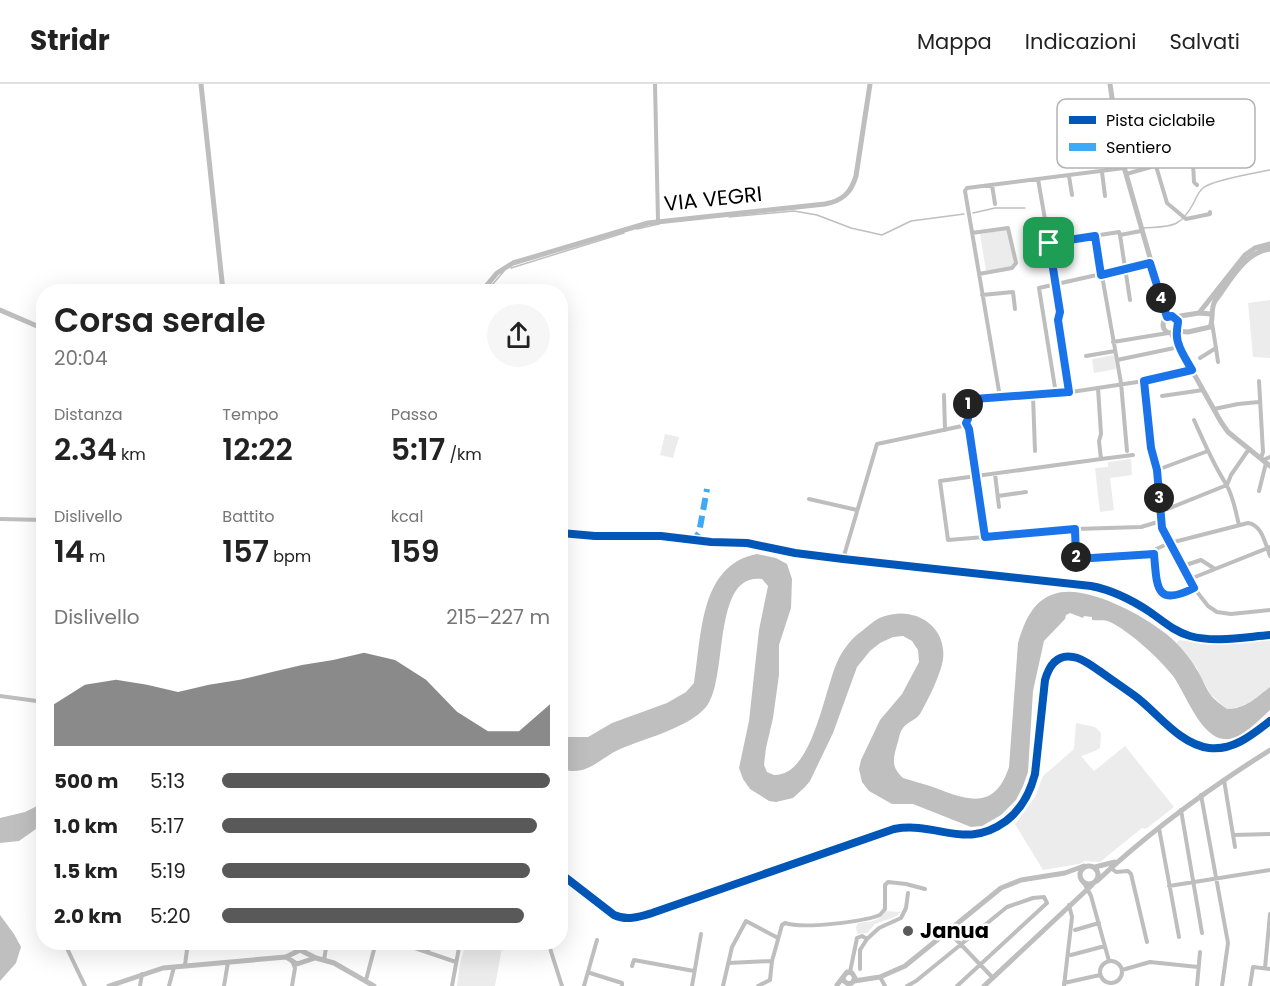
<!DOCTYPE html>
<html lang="it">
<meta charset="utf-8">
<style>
:root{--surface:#fff;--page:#f6f6f6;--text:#222;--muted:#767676;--line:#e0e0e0;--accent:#595959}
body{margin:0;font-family:Poppins,sans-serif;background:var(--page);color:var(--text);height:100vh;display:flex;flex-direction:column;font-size:22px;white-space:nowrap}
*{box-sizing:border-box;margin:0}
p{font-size:20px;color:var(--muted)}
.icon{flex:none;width:33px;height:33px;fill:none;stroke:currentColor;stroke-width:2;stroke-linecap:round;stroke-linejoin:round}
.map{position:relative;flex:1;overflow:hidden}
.panel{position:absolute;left:36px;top:200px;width:532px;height:666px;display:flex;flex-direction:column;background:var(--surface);border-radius:24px;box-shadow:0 6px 24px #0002}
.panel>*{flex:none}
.pin{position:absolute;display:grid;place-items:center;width:51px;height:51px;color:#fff;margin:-26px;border-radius:12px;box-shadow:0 3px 9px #0006}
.km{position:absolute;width:30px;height:30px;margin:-15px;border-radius:50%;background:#222;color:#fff;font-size:16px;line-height:30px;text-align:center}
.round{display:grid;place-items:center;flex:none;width:63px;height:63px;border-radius:32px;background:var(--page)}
.headline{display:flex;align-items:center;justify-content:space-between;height:102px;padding:0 18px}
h1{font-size:33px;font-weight:600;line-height:45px}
.figures{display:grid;grid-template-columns:repeat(3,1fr);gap:9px;height:102px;padding:6px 18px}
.figures div{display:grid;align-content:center}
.figures b{font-size:30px;font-weight:600}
.figures small{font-size:16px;font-weight:400}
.figures p{font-size:16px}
.chart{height:168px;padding:12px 18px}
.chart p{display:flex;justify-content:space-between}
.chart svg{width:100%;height:108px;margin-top:6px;fill:var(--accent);opacity:.7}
ul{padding:0 18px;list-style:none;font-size:20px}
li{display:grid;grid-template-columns:96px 72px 1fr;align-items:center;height:45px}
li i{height:15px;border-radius:8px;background:var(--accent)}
header{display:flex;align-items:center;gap:36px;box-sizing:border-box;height:84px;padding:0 30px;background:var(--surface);border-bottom:2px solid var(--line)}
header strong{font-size:28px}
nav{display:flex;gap:33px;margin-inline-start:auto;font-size:21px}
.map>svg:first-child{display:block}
</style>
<header>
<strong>Stridr</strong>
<nav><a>Mappa</a><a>Indicazioni</a><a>Salvati</a></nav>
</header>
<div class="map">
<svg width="1270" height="902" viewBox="0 0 1270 902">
<rect width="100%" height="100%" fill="#fff"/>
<!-- green -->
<path fill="#ececec" d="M1005 146 1008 147 1014 179 1012 183 986 187 980 150Z
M1270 216V274L1253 273 1248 219Z
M1114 271 1116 285 1094 289 1092 275Z
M665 350 679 353 673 374 660 371Z
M1131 375 1132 391 1110 394 1114 426 1100 428 1095 384 1108 383V378Z
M1270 555V603C1257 614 1245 624 1227 625L1210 610 1196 583 1176 560 1179 556 1211 561Z
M1076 639 1095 643 1101 649 1100 664 1095 667 1081 672 1094 687 1125 662 1174 723 1146 745 1142 744 1100 778 1085 777 1079 780 1043 786 1015 740 1035 713 1043 692 1074 665Z
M886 827 901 828 897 832 875 840 867 849 857 850 856 843 858 839C869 838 881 837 886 827Z
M466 858H503L495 902H457L460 879Z"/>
<!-- water -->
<path fill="#bfbfbf" d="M757 470 776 474 787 480 792 495 791 524 779 561V591L773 634 766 664 764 681 767 688 774 691C814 692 824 603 839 574 844 564 853 553 862 547 869 541 877 534 885 532 915 522 947 542 943 575 941 590 928 616 920 630 916 636 907 638 903 644 899 649 899 656 897 661 893 675 891 683 903 694 912 697 921 699 930 702 965 715 994 729 1009 683L1018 559C1024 539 1032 517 1054 510 1086 499 1147 533 1171 554 1180 562 1191 575 1197 586 1202 593 1205 603 1210 610 1214 616 1221 620 1227 625 1245 625 1256 614 1270 603V626C1259 636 1240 657 1224 655 1200 653 1185 608 1173 592 1160 575 1128 546 1110 538 1103 535 1099 537 1092 536V533L1084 532 1083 534 1070 529 1066 531 1065 535 1044 557 1033 607 1028 688 1023 702 1016 716 1001 731 982 742 971 743 913 720H892L869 707 862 698 859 685 861 676 880 636 902 610 919 578 918 566 912 557 903 552 893 553 880 559 870 567 857 583 833 649 810 697 805 703 793 714 776 718 769 717 750 705 743 695 739 684 749 637 759 546 768 502 762 495C711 488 729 596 706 623 688 644 646 654 620 665 598 675 588 693 561 685V644L568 653H588L612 639 667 619 686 608 694 599C702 552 699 481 757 470Z
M43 719V740L19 757 0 759V734L25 728Z
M0 831 14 850 21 863 16 879 0 897Z"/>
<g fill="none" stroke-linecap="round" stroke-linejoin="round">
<!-- stream -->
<path stroke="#bfbfbf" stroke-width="1.5" d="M973 129 995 124H1025
M729 133 794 127 817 131 851 144 882 151 911 137 964 130
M1143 144C1169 142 1180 145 1193 120 1196 115 1198 108 1203 104 1212 96 1256 89 1270 86
M637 145 659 140
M511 184 624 149
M487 207 504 187"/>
<!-- minor -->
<path stroke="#bebebe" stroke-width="4" d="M655 0 658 137
M1193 79 1194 98 1197 101
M1156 82 1167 119 1186 135 1210 130V128
M1102 88 1105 112
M1126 90 1162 80 1217 78
M1069 92 1072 111
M1038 95 1061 228 1058 236 1069 308
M992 101 995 120
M972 149 1008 144 1016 179 1012 184 979 190
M1120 151 1130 216
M1095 152 1121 299 1127 367
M1049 159 1119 148 1120 151 1141 147
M982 211 1013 208 1015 225
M1113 258 1168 249
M1216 264 1218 278
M1086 272 1115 267
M1200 274 1216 264 1212 239
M1117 276 1179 263
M1144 297 1151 365 1157 386 1162 444 1194 504 1208 522 1217 528 1231 530 1270 526
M1259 297 1263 368 1261 374
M1056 310 1039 204 1150 179
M944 311 945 346
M1033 312 1035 367
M1162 312 1203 306
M1000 313 965 107 967 104 1124 84
M1214 325 1238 320 1259 318
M1194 336C1204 358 1213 380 1226 400 1233 411 1236 429 1239 441
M966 339 969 345 985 453 1075 445 1141 443 1161 437
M1101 375 1133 371
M1263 376 1270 373
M1157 386 1208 367
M995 390 999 423
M561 395H563
M1259 407 1266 379
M998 412 1026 408
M809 415 857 426
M1160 428 1227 401 1231 391 1249 365
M0 435 44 436
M1075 445 1076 475 1154 469
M985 453 948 456 940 397 1101 375 1099 357 1101 350 1098 304
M843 475 877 360 962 342 968 335 967 321 974 315 1058 310 1144 297 1192 286
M1183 482 1201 476 1215 485
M1190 495 1270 463
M1194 504 1175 512 1161 508C1155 498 1152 477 1156 465L1170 459 1248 439C1262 441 1265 459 1270 472
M0 612 44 618
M1224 696 1235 763
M1201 711 1228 859 1222 902
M1181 726 1202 849
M1159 744 1179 853
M1233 751 1270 750
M1111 784 1116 788 1128 787 1131 790 1147 858
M1084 799 1091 812 1109 877
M1169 802 1270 786
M1075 846 1099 839
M948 847 993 894
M64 858 85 902
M397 858 456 878
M548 858 562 902
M428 868 430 858
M1071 871 1105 862
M324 876 327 858
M1100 888a11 11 0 1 1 22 0a11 11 0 1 1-22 0Z
M728 879 772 877
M185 881 188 858
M632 882 634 876 694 887
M1265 884 1270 830
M860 885V866L867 855
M1122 886 1150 878 1198 883
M850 888 857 854 862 852 867 855 879 844 901 834 906 824 908 809
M590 889 622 899V902
M880 893 885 902
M366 896 376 858
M1064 899 1100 891
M140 902 142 890
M169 902 174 883
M224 902 228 878
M292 902 295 884 293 879
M452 902 460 858
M584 902 597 856
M692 902 701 850
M723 902 732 863 746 837 778 854
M758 902 770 896 772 877 782 841 785 839C802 845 862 838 880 831L885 825V801L888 798 906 800 925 805
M907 902 916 897 1007 823 1033 814 1044 813 1047 819 957 902
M1064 902 1072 833 1069 821
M1197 902 1200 868
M1250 902 1253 883 1270 885"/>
<!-- tertiary -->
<path stroke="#bebebe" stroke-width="5" d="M201 0 223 207
M1110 0 1120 69 1167 233
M482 207 497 189 513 179 648 139 825 120C842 117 851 109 856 92L870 0
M0 226 44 245
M1199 229 1245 171 1255 164 1270 160
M1163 241a8 8 0 1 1 16 0a8 8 0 1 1-16 0Z
M1174 233 1199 229 1211 230
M1171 249 1221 338 1228 348 1270 382
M1179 259 1176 247 1188 248 1210 243C1214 235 1210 226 1215 217 1229 199 1244 168 1270 165
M1080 791a9 9 0 1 1 18 0a9 9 0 1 1-18 0Z
M1095 783 1115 778
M1097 797C1150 747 1208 705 1270 666
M302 858 303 867
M286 873 297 880 315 874
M854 897 880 893 905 882 1001 804 1021 796 1065 789 1084 782
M837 901 847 888 852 889 855 894 852 899 848 900 844 897 843 894
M109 902 163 884 286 873 300 866 316 874 334 879 374 902
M984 902 1092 801"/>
<!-- quiet -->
<path stroke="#3fa9f5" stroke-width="6" stroke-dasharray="12 6" stroke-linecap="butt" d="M561 409 563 395
M689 455 695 454 699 449 707 405"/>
<defs>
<path id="cycleway" d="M561 449 595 452H661L711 458 747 459 795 469 843 475 1091 502C1112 506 1132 516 1150 528 1163 537 1175 548 1190 552 1215 559 1245 553 1270 551
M561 790 614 831C627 837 639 833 652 829L894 745C938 737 965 767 1006 737 1022 725 1030 709 1035 690L1045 596C1049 582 1057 570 1073 573 1083 574 1093 583 1101 588 1112 596 1124 604 1135 612 1158 629 1179 660 1209 664 1233 667 1252 651 1270 637"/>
</defs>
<!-- cycleway casing -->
<use href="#cycleway" stroke="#fff" stroke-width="11"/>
<!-- cycleway -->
<use href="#cycleway" stroke="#0057b8" stroke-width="8"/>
</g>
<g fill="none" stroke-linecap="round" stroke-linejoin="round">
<defs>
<path id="route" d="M1095 152 1101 191 1150 179 1167 233 1172 232 1178 237C1178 240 1177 243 1177 247 1175 260 1186 275 1192 286L1144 297 1151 364 1157 386 1162 444 1194 504C1155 524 1157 502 1154 470L1076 475 1075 445 985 453 969 345 966 339 968 335 967 321 974 315 1069 308 1058 236 1060 228 1049 159Z"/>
</defs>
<!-- route casing -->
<use href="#route" stroke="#fff" stroke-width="12"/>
<!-- route -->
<use href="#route" stroke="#1a73e8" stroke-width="8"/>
</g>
<!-- markers -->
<circle fill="#595959" stroke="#fff" stroke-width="2" cx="908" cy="847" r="6"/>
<g text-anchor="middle" stroke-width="5" stroke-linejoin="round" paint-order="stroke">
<!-- street labels -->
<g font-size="21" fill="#000" stroke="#fff">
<text transform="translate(713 115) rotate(-6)" y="7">VIA VEGRI</text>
</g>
<!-- poi labels -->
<g font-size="21" font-weight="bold" fill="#000" stroke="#fff" text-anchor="start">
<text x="920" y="854">Janua</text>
</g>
</g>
<!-- legend -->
<rect x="1057" y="15" width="198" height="69" rx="9" fill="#fff" stroke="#b2b2b2" stroke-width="1.5"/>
<rect x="1069" y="32" width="27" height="8" fill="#0057b8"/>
<rect x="1069" y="59" width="27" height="8" fill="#3fa9f5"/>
<g font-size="16" fill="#000">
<text x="1106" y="42">Pista ciclabile</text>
<text x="1106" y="69">Sentiero</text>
</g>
</svg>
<div class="pin" style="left:1049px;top:159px;background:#1e9e55"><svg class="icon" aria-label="arrive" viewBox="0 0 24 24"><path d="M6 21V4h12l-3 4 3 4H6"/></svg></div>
<b class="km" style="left:968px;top:320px">1</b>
<b class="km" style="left:1076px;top:473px">2</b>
<b class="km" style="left:1159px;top:414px">3</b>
<b class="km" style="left:1161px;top:214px">4</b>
<section class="panel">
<div class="headline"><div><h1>Corsa serale</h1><p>20:04</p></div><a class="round"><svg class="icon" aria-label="share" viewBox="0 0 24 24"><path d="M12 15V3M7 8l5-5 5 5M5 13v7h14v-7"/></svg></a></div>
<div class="figures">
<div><p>Distanza</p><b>2.34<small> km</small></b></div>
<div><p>Tempo</p><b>12:22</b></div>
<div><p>Passo</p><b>5:17<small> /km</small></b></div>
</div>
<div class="figures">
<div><p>Dislivello</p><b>14<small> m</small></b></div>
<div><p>Battito</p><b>157<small> bpm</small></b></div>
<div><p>kcal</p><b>159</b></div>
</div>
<div class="chart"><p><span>Dislivello</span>215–227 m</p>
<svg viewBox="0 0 160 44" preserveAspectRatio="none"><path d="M0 44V27L10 19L20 17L30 19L40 22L50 19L60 17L70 14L80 11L90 9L100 6L110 9L120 17L130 30L140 38L150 38L160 27V44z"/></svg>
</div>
<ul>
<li><b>500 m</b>5:13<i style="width:100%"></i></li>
<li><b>1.0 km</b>5:17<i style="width:96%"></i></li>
<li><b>1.5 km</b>5:19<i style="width:94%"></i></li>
<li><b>2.0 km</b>5:20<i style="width:92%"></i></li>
</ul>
</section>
</div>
